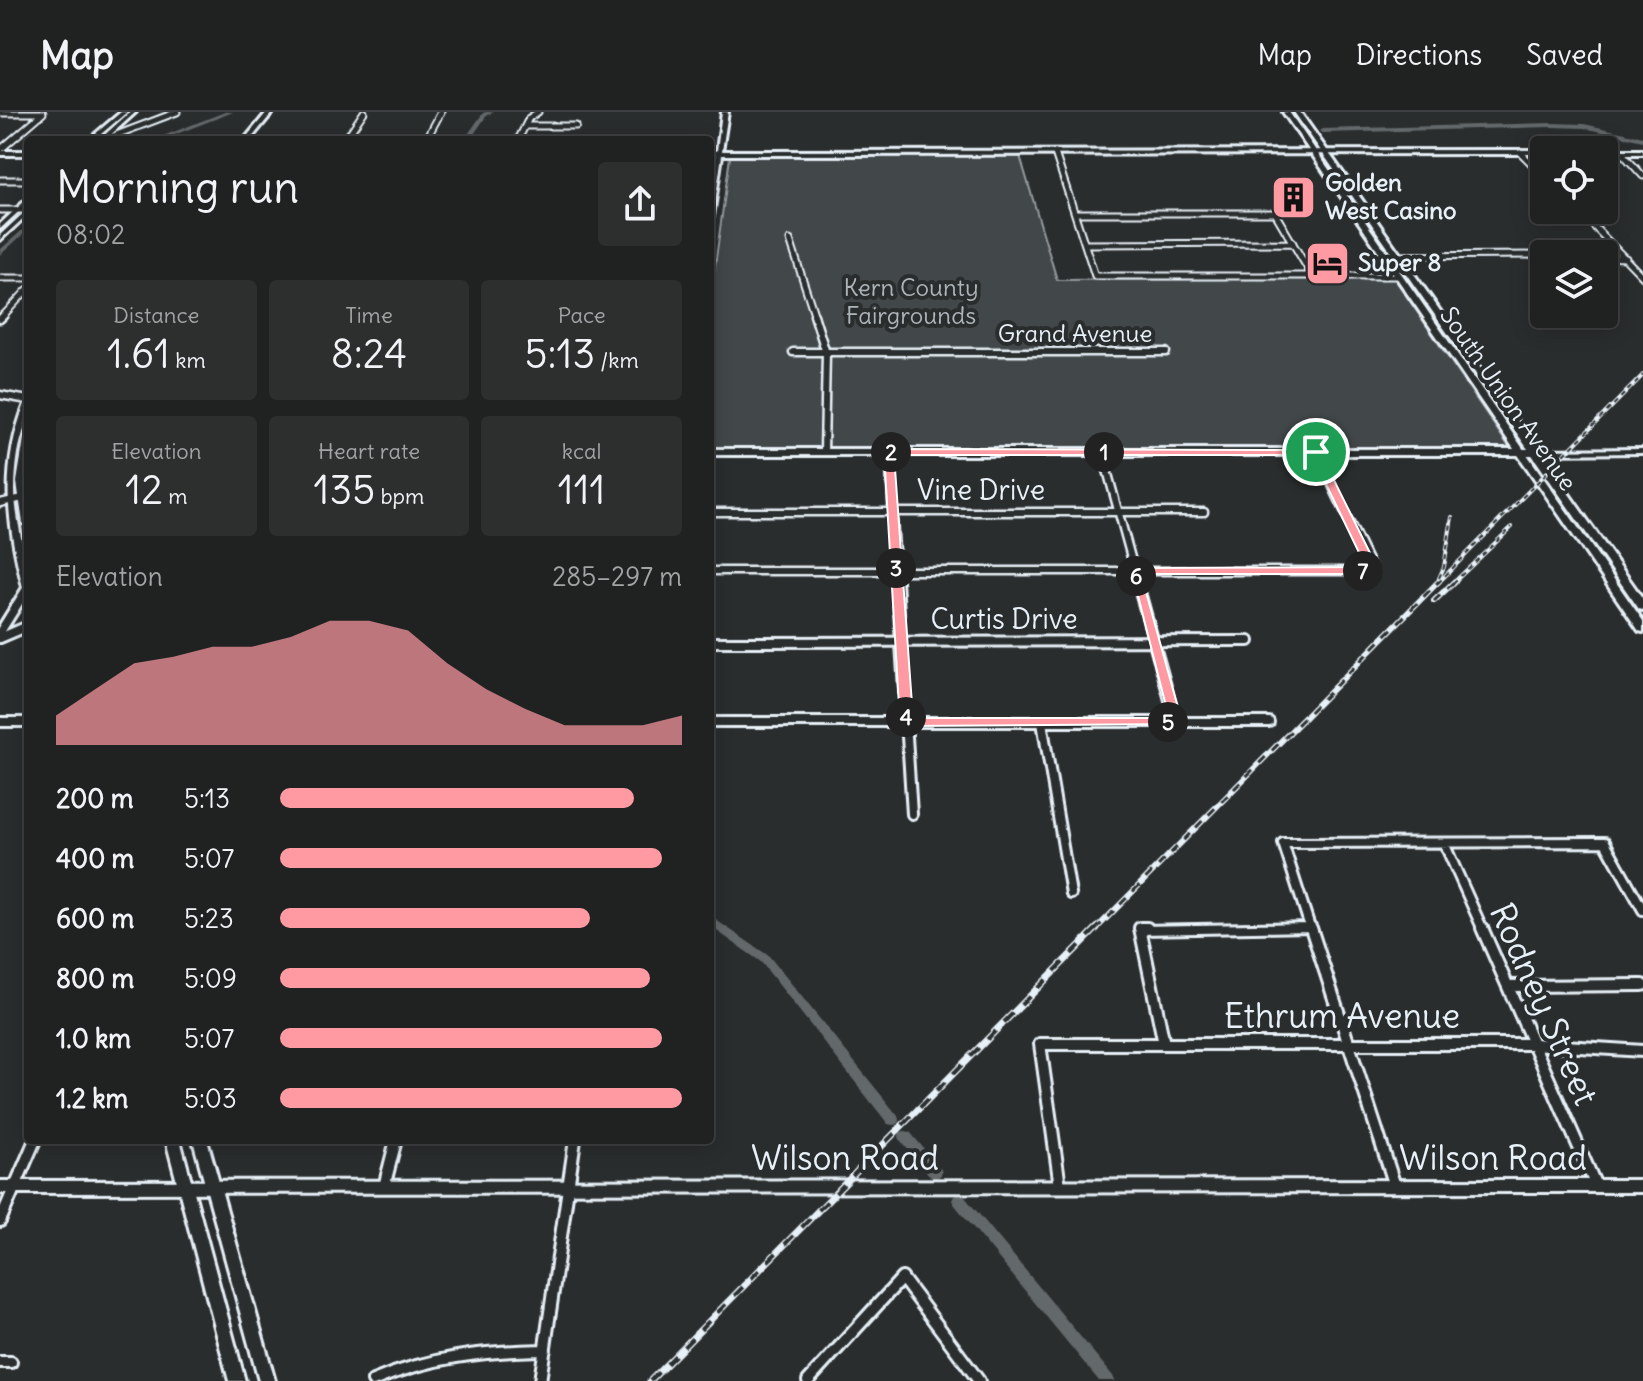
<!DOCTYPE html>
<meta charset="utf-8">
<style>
:root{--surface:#202222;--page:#2d2f2f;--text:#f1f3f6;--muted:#a2a4a5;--line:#3d3f40;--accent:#ff9aa2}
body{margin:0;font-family:Delius,sans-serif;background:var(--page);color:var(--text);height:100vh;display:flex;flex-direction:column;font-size:30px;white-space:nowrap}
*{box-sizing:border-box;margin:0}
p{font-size:26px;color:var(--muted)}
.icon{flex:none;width:44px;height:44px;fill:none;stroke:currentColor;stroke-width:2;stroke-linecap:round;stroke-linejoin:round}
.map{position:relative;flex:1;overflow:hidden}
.drawer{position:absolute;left:24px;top:24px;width:690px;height:1008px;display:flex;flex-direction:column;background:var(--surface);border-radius:8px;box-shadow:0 4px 20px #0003,0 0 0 2px var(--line)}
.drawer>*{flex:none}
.tools{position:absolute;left:1530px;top:24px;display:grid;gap:16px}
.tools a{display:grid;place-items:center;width:88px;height:88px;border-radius:8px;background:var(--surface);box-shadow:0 4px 20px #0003,0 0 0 2px var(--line);font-size:40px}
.pin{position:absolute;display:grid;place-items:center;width:68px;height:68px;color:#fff;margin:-34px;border:4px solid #fff;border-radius:50%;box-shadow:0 2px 8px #0007}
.km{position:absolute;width:40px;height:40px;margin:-20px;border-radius:50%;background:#222;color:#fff;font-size:22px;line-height:40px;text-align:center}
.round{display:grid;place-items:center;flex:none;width:84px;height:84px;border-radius:8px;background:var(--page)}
.summary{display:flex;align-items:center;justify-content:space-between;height:136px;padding:0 32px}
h1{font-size:44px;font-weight:600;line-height:60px}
.figures{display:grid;grid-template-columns:repeat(3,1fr);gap:12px;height:136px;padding:8px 32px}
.figures div{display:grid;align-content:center;border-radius:8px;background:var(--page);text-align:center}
.figures b{font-size:40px;font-weight:600}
.figures small{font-size:22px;font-weight:400}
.figures p{font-size:22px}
.chart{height:224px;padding:16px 32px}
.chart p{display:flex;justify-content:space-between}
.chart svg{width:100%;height:144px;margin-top:8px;fill:var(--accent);opacity:.7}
ul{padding:0 32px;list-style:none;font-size:26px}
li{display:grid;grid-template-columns:128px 96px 1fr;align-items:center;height:60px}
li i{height:20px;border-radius:10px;background:var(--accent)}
header{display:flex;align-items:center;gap:48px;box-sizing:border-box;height:112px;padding:0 40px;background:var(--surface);border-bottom:2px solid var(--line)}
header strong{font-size:38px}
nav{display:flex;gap:44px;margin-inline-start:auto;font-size:28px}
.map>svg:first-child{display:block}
</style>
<header>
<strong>Map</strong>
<nav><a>Map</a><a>Directions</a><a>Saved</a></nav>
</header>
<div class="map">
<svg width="1643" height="1269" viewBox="0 0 1643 1269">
<rect width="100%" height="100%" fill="#2a2d2e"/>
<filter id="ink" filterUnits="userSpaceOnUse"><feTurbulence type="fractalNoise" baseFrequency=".0125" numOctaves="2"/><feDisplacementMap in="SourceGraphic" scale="16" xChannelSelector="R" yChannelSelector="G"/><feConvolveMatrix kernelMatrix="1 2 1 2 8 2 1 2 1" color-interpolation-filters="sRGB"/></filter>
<g filter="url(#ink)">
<!-- green -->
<path fill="#424648" stroke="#959ca0" stroke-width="2" d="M1020 44 1057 168 1394 166 1511 338 710 335V190L730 45Z"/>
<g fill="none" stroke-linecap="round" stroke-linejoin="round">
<!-- canal -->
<path fill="#63686b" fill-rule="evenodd" d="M225 0H233L161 28H153Z
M486 0H494L487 3 470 28H464L483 1Z
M1551 11 1584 12 1643 25V29L1584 16 1551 15 1322 21 1319 19 1322 17Z
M28 113V118L0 143V138Z
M710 804 769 844 898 1004 899 1008 898 1012 893 1013 888 1012 761 850 710 814Z
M905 1019 910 1020 940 1056 942 1060 940 1064 935 1066 930 1064 900 1028 899 1024 900 1020Z
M959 1082 964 1084 1113 1264 1115 1269H1099L954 1092 952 1088 954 1084Z"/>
<defs>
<path id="minor-far3" d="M0 1H43L0 38
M526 14H576
M103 28 177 0
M345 28 364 0
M426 28 441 0
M518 28 529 6 538 0
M1520 40 1544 64
M1621 40 1643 64
M1055 41 1095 164H1399
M0 68H28
M0 98H28
M1578 98 1643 165
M1075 101H1275L1312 164
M790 128 815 205
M1085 132 1293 131
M1385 144 1544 143
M1604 145 1626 146
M0 166H28
M2 205 28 177"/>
<path id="minor-far2" d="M814 203 826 241 824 340
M0 207 4 203
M793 240H1166
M0 283 28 288
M889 340 897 471
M1102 340 1138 471
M0 391 23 386
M710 400H1204
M710 459H1373L1316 340"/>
<path id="minor-far1" d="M897 469 912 702
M1137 469 1176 610
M0 520 28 475
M0 526 28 514
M710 530 1249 529
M0 610H28
M710 610H1269
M1042 610 1071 782
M1444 731 1483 818
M1140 818 1311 815
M1311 818 1283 731 1605 730 1643 798"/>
<path id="minor" d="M1147 816H1140L1164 932
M1311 816 1395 1074
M1482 816 1596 1074
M1508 874 1643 873
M1060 1074 1040 932H1533L1643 939
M384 1075 396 1028
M0 1109 35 1028
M0 1250H11
M373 1269C429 1245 485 1239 545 1238
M540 1269 575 1028
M808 1269 902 1166 979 1269"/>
<path id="tertiary" d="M121 0H127L94 28H88Z
M130 0H136L105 28H99Z
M722 0H728L722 39 1544 38V42L722 43 713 104 710 106V84L716 43H710V39H717Z
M1604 38H1643V42H1604Z
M0 39H28V43H0Z
M28 86V91L0 117V112Z
M28 97V102L0 128V123Z
M1643 337V341L1536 342 1532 340 1536 338Z
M1643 1068V1080L0 1081V1069Z"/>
<path id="secondary" d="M267 0H273L250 28H244Z
M25 292H28C28 309 21 324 18 341 16 353 15 366 15 378 15 412 28 444 28 478L23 475C7 411 0 355 25 292Z
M28 324V354L25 370 28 385V414L23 411 17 370 24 327Z
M710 337H1536L1540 340 1536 343H710Z
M166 1028H180L245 1269H229Z
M193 1028H207L275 1269H259Z"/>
<path id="primary" d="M1283 0H1289L1643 509V520L1639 519Z
M1294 0H1300L1643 487V498L1639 497Z"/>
</defs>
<!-- minor-far3 casing -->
<use href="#minor-far3" stroke="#e8f1f8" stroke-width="9"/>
<!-- minor-far2 casing -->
<use href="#minor-far2" stroke="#e8f1f8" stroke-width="11"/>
<!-- minor-far1 casing -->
<use href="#minor-far1" stroke="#e8f1f8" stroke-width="14"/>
<!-- minor casing -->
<use href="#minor" stroke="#e8f1f8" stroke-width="16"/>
<!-- tertiary casing -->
<use href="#tertiary" stroke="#e8f1f8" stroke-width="6"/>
<!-- secondary casing -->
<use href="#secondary" stroke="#e8f1f8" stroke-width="6"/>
<!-- primary casing -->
<use href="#primary" stroke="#e8f1f8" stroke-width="6"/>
<!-- minor-far3 -->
<use href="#minor-far3" stroke="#2a2d2e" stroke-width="5"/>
<!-- minor-far2 -->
<use href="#minor-far2" stroke="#2a2d2e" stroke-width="6"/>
<!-- minor-far1 -->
<use href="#minor-far1" stroke="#2a2d2e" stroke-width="8"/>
<!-- minor -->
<use href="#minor" stroke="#2a2d2e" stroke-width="10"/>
<!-- tertiary -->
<use href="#tertiary" fill="#2a2d2e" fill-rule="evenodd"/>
<!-- secondary -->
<use href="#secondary" fill="#2a2d2e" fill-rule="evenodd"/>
<!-- primary -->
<use href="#primary" fill="#2a2d2e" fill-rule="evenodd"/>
<defs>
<path id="rail-far2" d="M1439 466 1444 455 1452 405
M1438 471 1643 263
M1453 471 1512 415"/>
<path id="rail-far1" d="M1434 489 1455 469
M1095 818 1439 469"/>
<path id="rail" d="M650 1269 1097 816"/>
</defs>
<!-- rail-far2 casing -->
<use href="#rail-far2" stroke="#e8f1f8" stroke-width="4"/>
<!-- rail-far1 casing -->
<use href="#rail-far1" stroke="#e8f1f8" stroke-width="6"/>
<!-- rail casing -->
<use href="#rail" stroke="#e8f1f8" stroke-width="7"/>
<!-- rail-far2 -->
<use href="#rail-far2" stroke="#2a2d2e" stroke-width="2" stroke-dasharray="5" stroke-linecap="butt"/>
<!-- rail-far1 -->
<use href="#rail-far1" stroke="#2a2d2e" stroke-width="3" stroke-dasharray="9" stroke-linecap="butt"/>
<!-- rail -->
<use href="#rail" stroke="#2a2d2e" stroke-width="4" stroke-dasharray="12" stroke-linecap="butt"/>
</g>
</g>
<!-- route -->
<path fill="#ff9aa2" stroke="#fff" stroke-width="2" fill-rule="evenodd" d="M889 337 1319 338 1379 459 1373 462H1141L1182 610 1181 612 907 614 900 610 884 340ZM894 343H1312L1366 455 1131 456 1169 606H913Z"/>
<!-- icons -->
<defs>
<symbol id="building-square" viewBox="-11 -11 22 22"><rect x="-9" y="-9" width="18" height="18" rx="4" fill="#ff9aa2" stroke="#2a2d2e"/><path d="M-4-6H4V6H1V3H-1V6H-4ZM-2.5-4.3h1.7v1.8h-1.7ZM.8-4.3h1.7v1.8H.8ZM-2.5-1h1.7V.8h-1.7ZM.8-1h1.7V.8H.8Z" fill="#111"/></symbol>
<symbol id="hotel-square" viewBox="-11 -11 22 22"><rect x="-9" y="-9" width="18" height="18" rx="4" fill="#ff9aa2" stroke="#2a2d2e"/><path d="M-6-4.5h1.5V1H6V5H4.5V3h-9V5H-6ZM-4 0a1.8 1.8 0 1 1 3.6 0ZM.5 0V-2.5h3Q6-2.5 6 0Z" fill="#111"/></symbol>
</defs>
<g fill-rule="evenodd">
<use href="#building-square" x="1268" y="60" width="51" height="51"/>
<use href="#hotel-square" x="1302" y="126" width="51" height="51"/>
</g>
<g text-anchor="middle" stroke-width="8" stroke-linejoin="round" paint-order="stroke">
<!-- far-poi labels -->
<g font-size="24" font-weight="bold" fill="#e8f1f8" stroke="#2a2d2e" text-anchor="start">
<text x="1325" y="79">Golden<tspan x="1325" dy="28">West Casino</tspan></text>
<text x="1358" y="159">Super 8</text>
</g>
<!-- far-park labels -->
<g font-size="24" fill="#aeb5ba" stroke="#2a2d2e">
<text x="911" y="184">Kern County<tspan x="911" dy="28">Fairgrounds</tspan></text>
</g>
<!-- far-street labels -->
<g font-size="24" fill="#e8f1f8" stroke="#2a2d2e">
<text x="1075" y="230">Grand Avenue</text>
<text transform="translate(1508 287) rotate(55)" y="8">South Union Avenue</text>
</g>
<!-- street labels -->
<g font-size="28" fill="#e8f1f8" stroke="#2a2d2e">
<text x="981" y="388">Vine Drive</text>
<text x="1004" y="517">Curtis Drive</text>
</g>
<!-- near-street labels -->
<g font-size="34" fill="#e8f1f8" stroke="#2a2d2e">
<text transform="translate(1544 892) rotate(66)" y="12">Rodney Street</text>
<text x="1342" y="916">Ethrum Avenue</text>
<text x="845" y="1058">Wilson Road</text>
<text x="1493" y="1058">Wilson Road</text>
</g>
</g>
</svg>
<div class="tools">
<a><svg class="icon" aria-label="locate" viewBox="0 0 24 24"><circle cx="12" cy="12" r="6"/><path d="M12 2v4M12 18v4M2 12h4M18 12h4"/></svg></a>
<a><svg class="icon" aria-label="layers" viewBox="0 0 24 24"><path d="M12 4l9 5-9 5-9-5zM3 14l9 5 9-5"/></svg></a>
</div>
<div class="pin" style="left:1316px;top:340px;background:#1e9e55"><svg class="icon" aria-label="arrive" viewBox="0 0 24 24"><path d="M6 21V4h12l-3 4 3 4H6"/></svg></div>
<b class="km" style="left:1104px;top:340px">1</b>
<b class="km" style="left:891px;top:340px">2</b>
<b class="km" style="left:896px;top:456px">3</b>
<b class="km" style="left:906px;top:605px">4</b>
<b class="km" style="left:1168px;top:610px">5</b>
<b class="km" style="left:1136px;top:464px">6</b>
<b class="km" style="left:1363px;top:459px">7</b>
<section class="drawer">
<div class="summary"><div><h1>Morning run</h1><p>08:02</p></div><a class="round"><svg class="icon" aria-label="share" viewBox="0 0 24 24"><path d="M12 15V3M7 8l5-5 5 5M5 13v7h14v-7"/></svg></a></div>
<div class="figures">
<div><p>Distance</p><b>1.61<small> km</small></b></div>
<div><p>Time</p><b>8:24</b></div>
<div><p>Pace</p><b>5:13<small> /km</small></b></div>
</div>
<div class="figures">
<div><p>Elevation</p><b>12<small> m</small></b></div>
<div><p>Heart rate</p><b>135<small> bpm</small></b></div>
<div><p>kcal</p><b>111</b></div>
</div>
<div class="chart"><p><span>Elevation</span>285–297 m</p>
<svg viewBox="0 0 160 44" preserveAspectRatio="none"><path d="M0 44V35L10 27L20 19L30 17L40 14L50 14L60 11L70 6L80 6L90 9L100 19L110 27L120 33L130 38L140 38L150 38L160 35V44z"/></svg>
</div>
<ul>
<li><b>200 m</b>5:13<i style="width:88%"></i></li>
<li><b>400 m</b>5:07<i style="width:95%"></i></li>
<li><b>600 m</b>5:23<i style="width:77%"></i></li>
<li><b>800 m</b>5:09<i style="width:92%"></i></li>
<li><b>1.0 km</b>5:07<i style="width:95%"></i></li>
<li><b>1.2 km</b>5:03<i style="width:100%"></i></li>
</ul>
</section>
</div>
